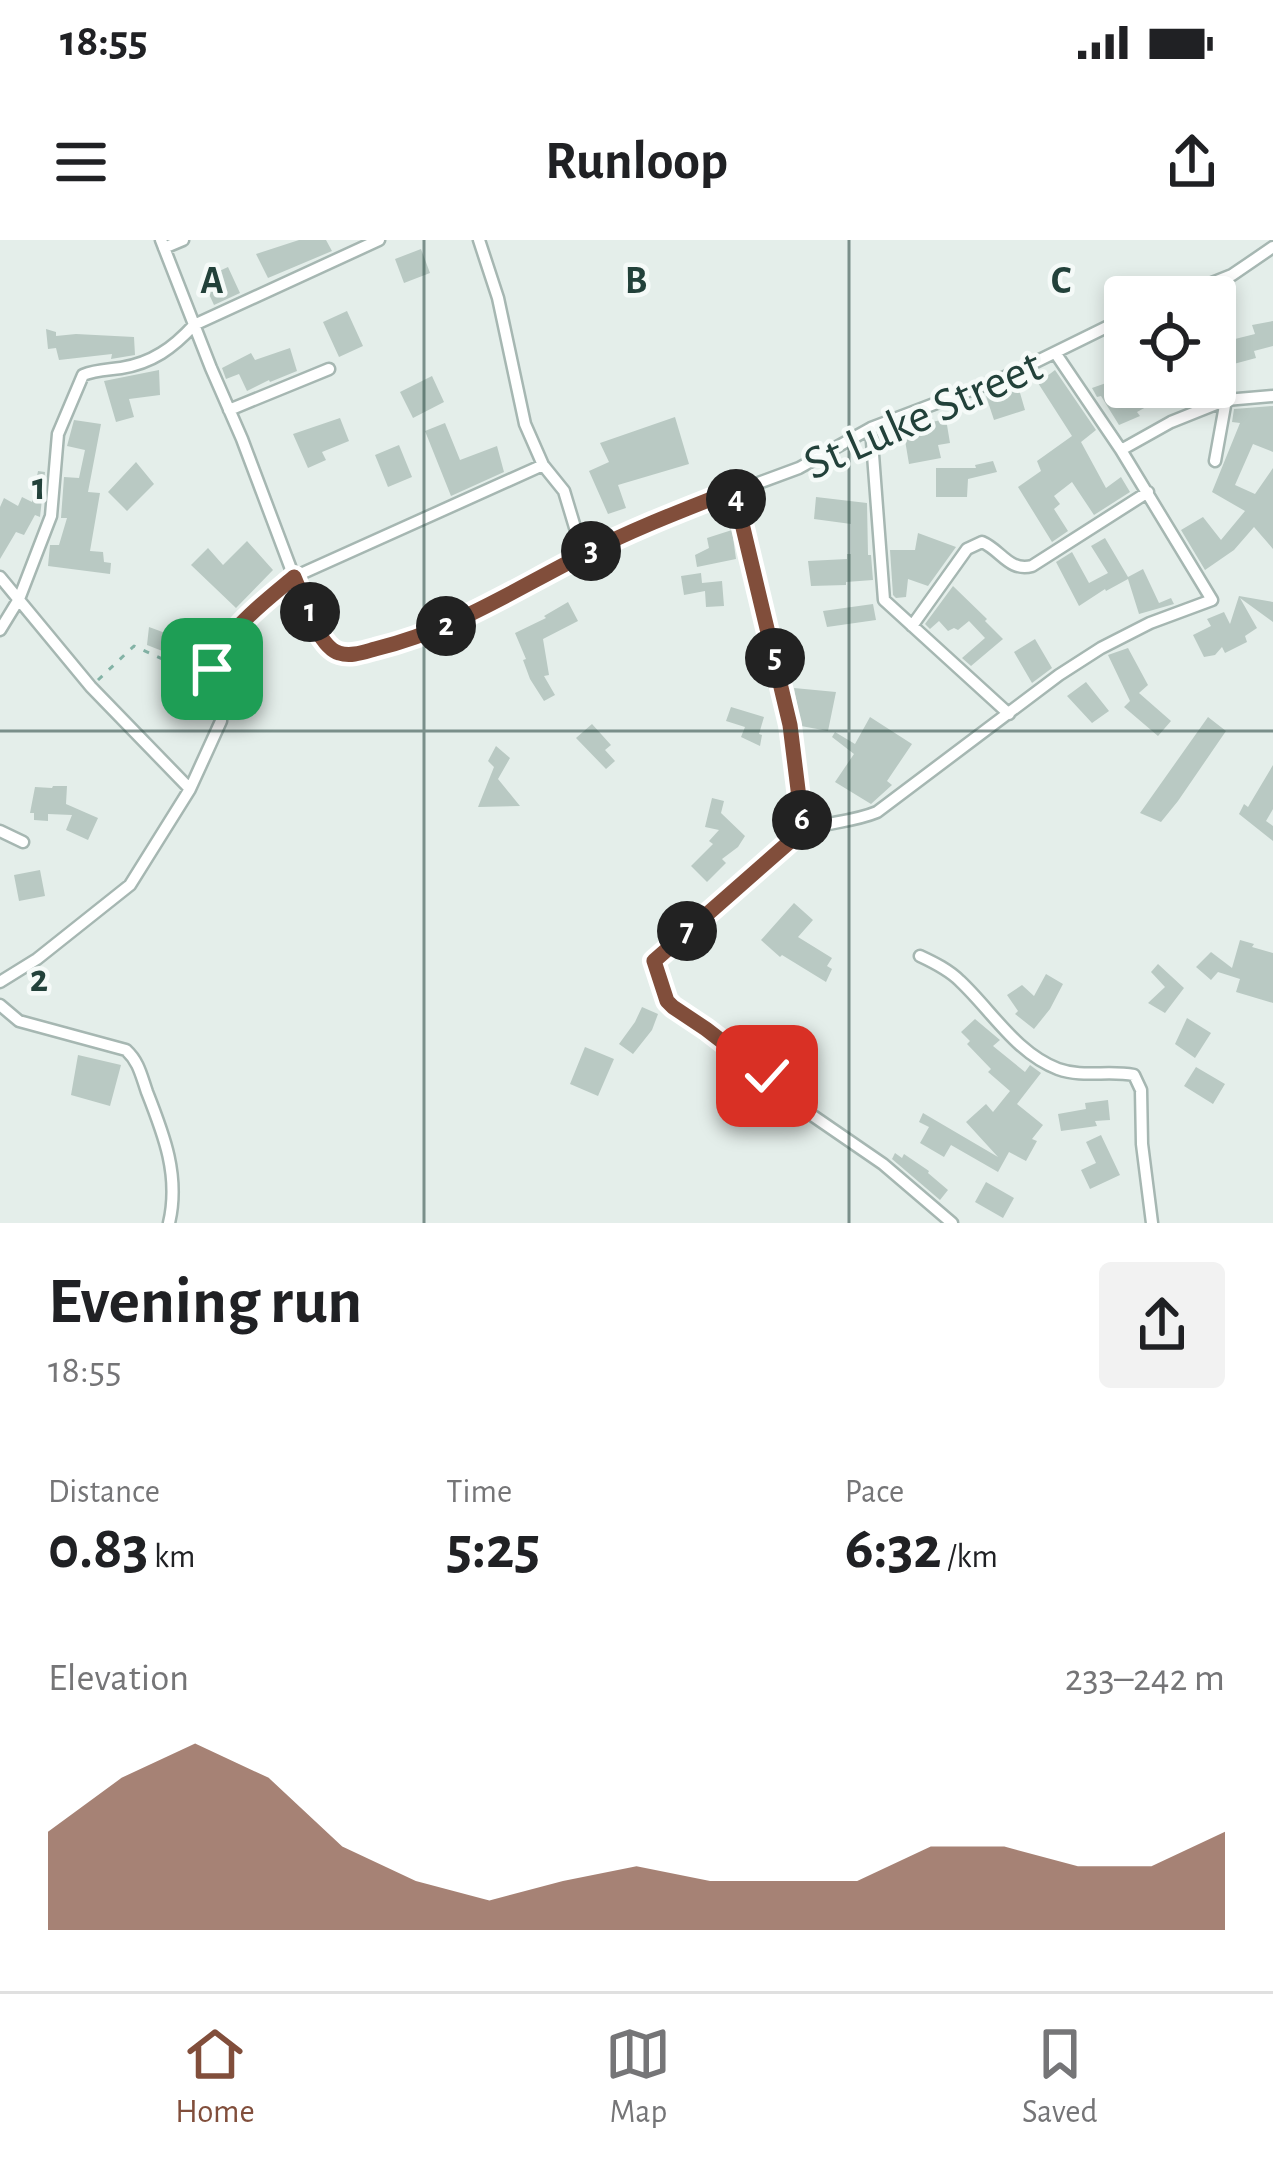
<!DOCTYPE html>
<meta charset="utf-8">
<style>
:root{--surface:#fff;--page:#f2f2f2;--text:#202124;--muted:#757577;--line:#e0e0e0;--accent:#814e3b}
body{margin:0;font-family:"Alegreya Sans",sans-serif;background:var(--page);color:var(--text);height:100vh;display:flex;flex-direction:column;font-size:45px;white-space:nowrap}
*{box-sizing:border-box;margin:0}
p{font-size:39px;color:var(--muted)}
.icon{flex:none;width:66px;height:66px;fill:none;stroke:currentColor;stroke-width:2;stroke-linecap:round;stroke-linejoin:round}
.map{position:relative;height:983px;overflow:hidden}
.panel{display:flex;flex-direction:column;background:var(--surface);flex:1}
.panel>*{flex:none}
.fabs{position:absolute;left:1104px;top:36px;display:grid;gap:24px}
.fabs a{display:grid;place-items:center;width:132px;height:132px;border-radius:12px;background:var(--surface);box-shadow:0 6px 18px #0003;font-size:60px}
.pin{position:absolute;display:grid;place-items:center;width:102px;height:102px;color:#fff;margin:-51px;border-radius:24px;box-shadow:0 6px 18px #0006}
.km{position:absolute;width:60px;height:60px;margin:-30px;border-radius:50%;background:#222;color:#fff;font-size:33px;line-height:60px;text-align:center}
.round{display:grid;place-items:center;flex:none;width:126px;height:126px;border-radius:12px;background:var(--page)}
.headline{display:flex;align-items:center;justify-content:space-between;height:204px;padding:0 48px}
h1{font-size:66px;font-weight:700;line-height:90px}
.figures{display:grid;grid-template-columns:repeat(3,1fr);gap:18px;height:204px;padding:12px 48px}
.figures div{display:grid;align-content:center}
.figures b{font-size:60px;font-weight:700}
.figures small{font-size:33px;font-weight:400}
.figures p{font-size:33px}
.chart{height:336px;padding:24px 48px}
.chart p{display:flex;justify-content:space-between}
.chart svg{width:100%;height:216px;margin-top:12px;fill:var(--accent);opacity:.7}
.status{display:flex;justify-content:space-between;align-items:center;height:84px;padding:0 60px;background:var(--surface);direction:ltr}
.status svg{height:33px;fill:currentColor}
header{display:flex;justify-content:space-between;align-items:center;height:156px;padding:0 48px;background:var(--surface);font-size:54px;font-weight:700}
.dock{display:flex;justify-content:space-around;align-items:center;height:168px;border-top:3px solid var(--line);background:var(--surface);font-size:33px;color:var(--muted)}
.dock a{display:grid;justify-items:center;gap:6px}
.dock .current{color:var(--accent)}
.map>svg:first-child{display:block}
</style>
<div class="status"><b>18:55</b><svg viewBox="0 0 49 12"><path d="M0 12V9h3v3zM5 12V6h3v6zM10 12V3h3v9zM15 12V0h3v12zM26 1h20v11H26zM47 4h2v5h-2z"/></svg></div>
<header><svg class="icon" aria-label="menu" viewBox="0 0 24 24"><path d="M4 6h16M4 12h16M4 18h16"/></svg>Runloop<svg class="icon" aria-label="share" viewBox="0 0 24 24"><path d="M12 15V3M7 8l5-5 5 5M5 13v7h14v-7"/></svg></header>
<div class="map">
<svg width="1273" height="983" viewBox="0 0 1273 983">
<rect width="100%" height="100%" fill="#e4eeea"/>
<!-- building -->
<path fill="#b9c9c3" d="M299 0H326L332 11 268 38 256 14Z
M421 9 430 33 404 43 395 19Z
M228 27 240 53 214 65 202 39Z
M347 71 363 106 339 117 323 82Z
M1273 81V106L1254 111 1256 118 1215 129V104L1255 94 1252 85Z
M46 89 56 92V96L76 94 134 97 135 115 111 119 112 114 59 120 56 108 48 109Z
M1125 89V147H1147L1155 162 1137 172 1140 176 1119 185 1101 156 1097 157 1092 148 1123 137 1117 120 1109 123 1106 111 1118 108 1115 94Z
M290 108 297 131 270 142 269 140 247 151 239 134 226 139 222 128 251 113 255 120Z
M159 130 160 155 129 159 134 177 116 182 104 141Z
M1055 130 1096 190 1081 202 1106 248 1121 237 1130 252 1094 275 1072 242 1054 256 1060 264 1054 269 1068 291 1052 302 1018 247 1041 231 1037 221 1072 196 1038 143Z
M432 136 444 162 413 178 400 152Z
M1018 146 1025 170 994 180 986 156Z
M1273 166V212L1253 204 1235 245 1255 254 1273 228V309L1254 287 1234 310 1205 330 1181 290 1203 277 1221 300 1245 271 1212 252 1240 183 1232 182 1234 169Z
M675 177 689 224 618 245 626 268 608 274 589 231 609 222 600 203Z
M340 178 349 201 322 212 326 220 308 228 293 194Z
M946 179 950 203 938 205 941 218 909 224 903 188Z
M74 180 101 184 88 252 100 253 90 311 103 312 104 322 111 323 110 334 48 326 50 305H59L67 278H61L64 237 79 238 85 210 67 206Z
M445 183 460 220 497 206 504 232 451 256 425 191Z
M399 205 412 237 388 247 375 215Z
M993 221 997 232 968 239 967 257H936V228H976L975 225Z
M136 222 154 244 127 271 108 252Z
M38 231 45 232 40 277 35 275 24 295 16 292 0 319V267L4 258 18 266 22 257 32 262Z
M816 257 867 263 868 315H871L873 340 846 342V345L811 346 808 321 847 319V314H851V284L814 279Z
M732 290 736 319 697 327 695 315 709 308 707 298Z
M918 293 956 307 928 346 908 339 906 357 896 358 893 355 890 310H915Z
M1105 298 1128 337 1143 329 1159 363 1171 358 1174 364 1139 374 1128 339 1106 351 1105 349 1079 366 1056 322 1072 312 1089 343 1108 333 1091 306Z
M247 301 273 330 236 368 191 325 208 308 223 325Z
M701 333 702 343 722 341 724 366 706 367 705 351 684 355 681 336Z
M953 346 987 379 985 381 1003 399 971 426 962 418 985 398 969 381 958 390 954 388 948 391 939 381 930 389 925 384Z
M1239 356 1273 362V382L1240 358 1257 388 1245 396 1247 402 1225 413 1222 407 1215 415 1204 417 1193 395 1211 386 1207 379 1224 372 1230 384Z
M568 362 578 381 543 399 549 435 544 436 555 455 544 461 530 439 523 420 526 419 515 393 546 378 544 376Z
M873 364 876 380 827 387 823 371Z
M149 387 195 404 188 421 147 405Z
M1035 399 1052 428 1032 443 1014 412Z
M1128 408 1148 445 1139 453 1171 481 1158 496 1124 467 1130 461 1108 415Z
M1086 442 1109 471 1092 483 1067 456Z
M794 448 836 452 828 491 801 486Z
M731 467 764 477 759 494 762 495 760 506 741 497 745 487 726 481Z
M870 477 912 504 887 541 892 545 871 564 835 542 854 514 832 497 835 492 855 504Z
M1208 477 1226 491 1178 561 1161 582 1140 573Z
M592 484 611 505 605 510 615 521 606 529 576 498Z
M496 506 510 518 498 539 520 566 478 567 494 527 488 521Z
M1273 525V569L1266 581 1273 586V601L1239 574 1244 564 1248 567Z
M53 546H67L66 564 98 578 88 600 66 590 72 575 48 574V581L34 580V573H30L35 547 52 548Z
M712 558 724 561 721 573 745 596 738 607 722 619 726 623 707 642 691 626 713 604 709 601 719 590 705 587Z
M40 630 45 656 19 661 14 635Z
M794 663 813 680 798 697 832 718 827 726 832 729 826 742 782 715 780 717 761 700Z
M1240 700 1254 704 1252 707 1273 713V763L1236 752 1240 739 1218 732 1211 740 1196 727 1211 712 1232 728Z
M1158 724 1184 748 1165 773 1148 763 1165 747 1151 732Z
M1046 734 1063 744 1050 769 1034 789 1015 774 1018 771 1007 755 1022 745 1034 756Z
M642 767 658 774 652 790 633 814 619 804 635 782Z
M1187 778 1211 793 1195 818 1175 804Z
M975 779 1000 800 993 806 1025 832 1030 825 1041 833 1017 864 1043 885 1032 899 1037 901 1026 921 1009 912 998 932 951 905 944 917 920 903 929 887 919 882 923 873 998 917 966 882 986 864 993 872 1010 851 988 832 991 829 967 804 970 801 961 792Z
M585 807 614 819 598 856 570 844Z
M78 815 121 825 110 866 71 855Z
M1196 827 1225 844 1213 864 1184 846Z
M1108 860 1110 880 1095 881 1097 886 1061 891 1058 874 1086 869 1085 863Z
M1101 895 1120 935 1090 949 1081 930 1096 923 1086 902Z
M895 913 902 918 904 914 929 931 928 933 948 950 940 960 892 919Z
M986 942 1014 958 1003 978 975 962Z"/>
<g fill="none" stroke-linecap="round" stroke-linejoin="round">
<defs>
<path id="minor" d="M161 0 211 128 242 199 294 337 325 405 337 413 350 415 410 400 455 383 583 314 653 282 799 228 871 188 1005 137 1125 78
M479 0 498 58 525 184 543 225
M164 8 183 0
M1177 57 1232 35 1273 7
M1056 114 1121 210
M229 170 329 129
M871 188 884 360 1009 474
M1215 221 1226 160
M734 250 791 485 804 590
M0 337 91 447 190 549
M912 386 967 309 982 302C1001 310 1009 332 1032 326L1148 252
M0 390 19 359 51 276 58 194 83 135C95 130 107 130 121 128 152 123 173 108 194 85L379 0
M0 591 23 602
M920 716C935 723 949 730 960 741 992 771 1016 813 1058 829 1083 838 1108 830 1134 835L1141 850 1142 904 1152 983
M0 742 37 719 130 645 190 549 221 481V463L211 429 216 415 262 363 294 337 543 225 564 251 583 314
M0 765 19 781 126 810C139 822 141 835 147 852 164 895 180 936 169 983
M952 983 883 924 803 869 768 836 706 789 673 767 667 761 654 721 804 590C828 582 853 582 877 572L1059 435 1101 408 1150 383 1212 360 1121 210 1171 182 1226 160 1273 156"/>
</defs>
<!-- minor casing -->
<use href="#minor" stroke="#a6b7b2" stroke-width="15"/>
<!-- path -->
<path stroke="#83b3a6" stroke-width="3" stroke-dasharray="6 9" stroke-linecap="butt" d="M98 440 134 406 200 436"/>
<!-- minor -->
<use href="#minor" stroke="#fff" stroke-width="10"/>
</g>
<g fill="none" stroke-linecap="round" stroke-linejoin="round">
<defs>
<path id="route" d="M212 429C225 391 264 362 294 337 303 357 318 407 339 413 351 417 364 412 375 409 453 390 512 351 583 315 631 290 683 270 734 250L790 485 803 590 654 721 667 761 673 767 706 789 767 836"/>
</defs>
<!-- route casing -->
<use href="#route" stroke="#fff" stroke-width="24"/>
<!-- route -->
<use href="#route" stroke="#814e3b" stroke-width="15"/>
</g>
<!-- grid -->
<path fill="none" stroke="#22413a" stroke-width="3" stroke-opacity="0.55" d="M424 0V983M849 0V983M0 491H1273"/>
<g text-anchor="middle" stroke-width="9" stroke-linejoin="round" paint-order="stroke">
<!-- street labels -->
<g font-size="48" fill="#22413a" stroke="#f5faf8">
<text transform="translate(922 173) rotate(-24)" y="17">St Luke Street</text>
</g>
</g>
<g font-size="39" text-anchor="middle" font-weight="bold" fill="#22413a" stroke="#f5faf8" stroke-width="9" stroke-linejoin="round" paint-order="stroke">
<text x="212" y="53">A</text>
<text x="636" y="53">B</text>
<text x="1061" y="53">C</text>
<text x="39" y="259">1</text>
<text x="39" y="751">2</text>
</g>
</svg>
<div class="fabs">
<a><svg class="icon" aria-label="locate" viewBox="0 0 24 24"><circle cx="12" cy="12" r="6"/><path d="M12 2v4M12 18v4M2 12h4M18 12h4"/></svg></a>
</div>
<div class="pin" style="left:212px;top:429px;background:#1e9e55"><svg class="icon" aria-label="arrive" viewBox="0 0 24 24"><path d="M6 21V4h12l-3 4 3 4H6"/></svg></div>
<div class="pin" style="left:767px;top:836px;background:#d93025"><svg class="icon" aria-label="check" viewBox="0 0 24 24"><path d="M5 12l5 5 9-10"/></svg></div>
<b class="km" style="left:310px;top:372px">1</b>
<b class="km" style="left:446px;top:386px">2</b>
<b class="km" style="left:591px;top:311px">3</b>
<b class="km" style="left:736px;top:259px">4</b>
<b class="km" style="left:775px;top:418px">5</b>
<b class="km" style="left:802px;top:580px">6</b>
<b class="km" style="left:687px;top:691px">7</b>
</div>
<section class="panel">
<div class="headline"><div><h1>Evening run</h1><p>18:55</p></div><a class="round"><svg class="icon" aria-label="share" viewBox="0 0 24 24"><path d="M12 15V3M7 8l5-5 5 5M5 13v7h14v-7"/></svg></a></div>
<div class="figures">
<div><p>Distance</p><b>0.83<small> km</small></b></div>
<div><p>Time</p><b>5:25</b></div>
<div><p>Pace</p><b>6:32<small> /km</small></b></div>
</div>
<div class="chart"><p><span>Elevation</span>233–242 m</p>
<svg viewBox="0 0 160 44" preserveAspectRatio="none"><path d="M0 44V24L10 13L20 6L30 13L40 27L50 34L60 38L70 34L80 31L90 34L100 34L110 34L120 27L130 27L140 31L150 31L160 24V44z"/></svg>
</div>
</section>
<nav class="dock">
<a class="current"><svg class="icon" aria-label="home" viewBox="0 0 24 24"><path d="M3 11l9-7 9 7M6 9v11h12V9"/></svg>Home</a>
<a><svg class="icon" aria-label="map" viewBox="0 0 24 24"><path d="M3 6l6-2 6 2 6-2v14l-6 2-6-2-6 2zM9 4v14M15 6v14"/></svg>Map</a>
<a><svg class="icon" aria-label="saved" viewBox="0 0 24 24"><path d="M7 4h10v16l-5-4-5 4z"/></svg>Saved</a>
</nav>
